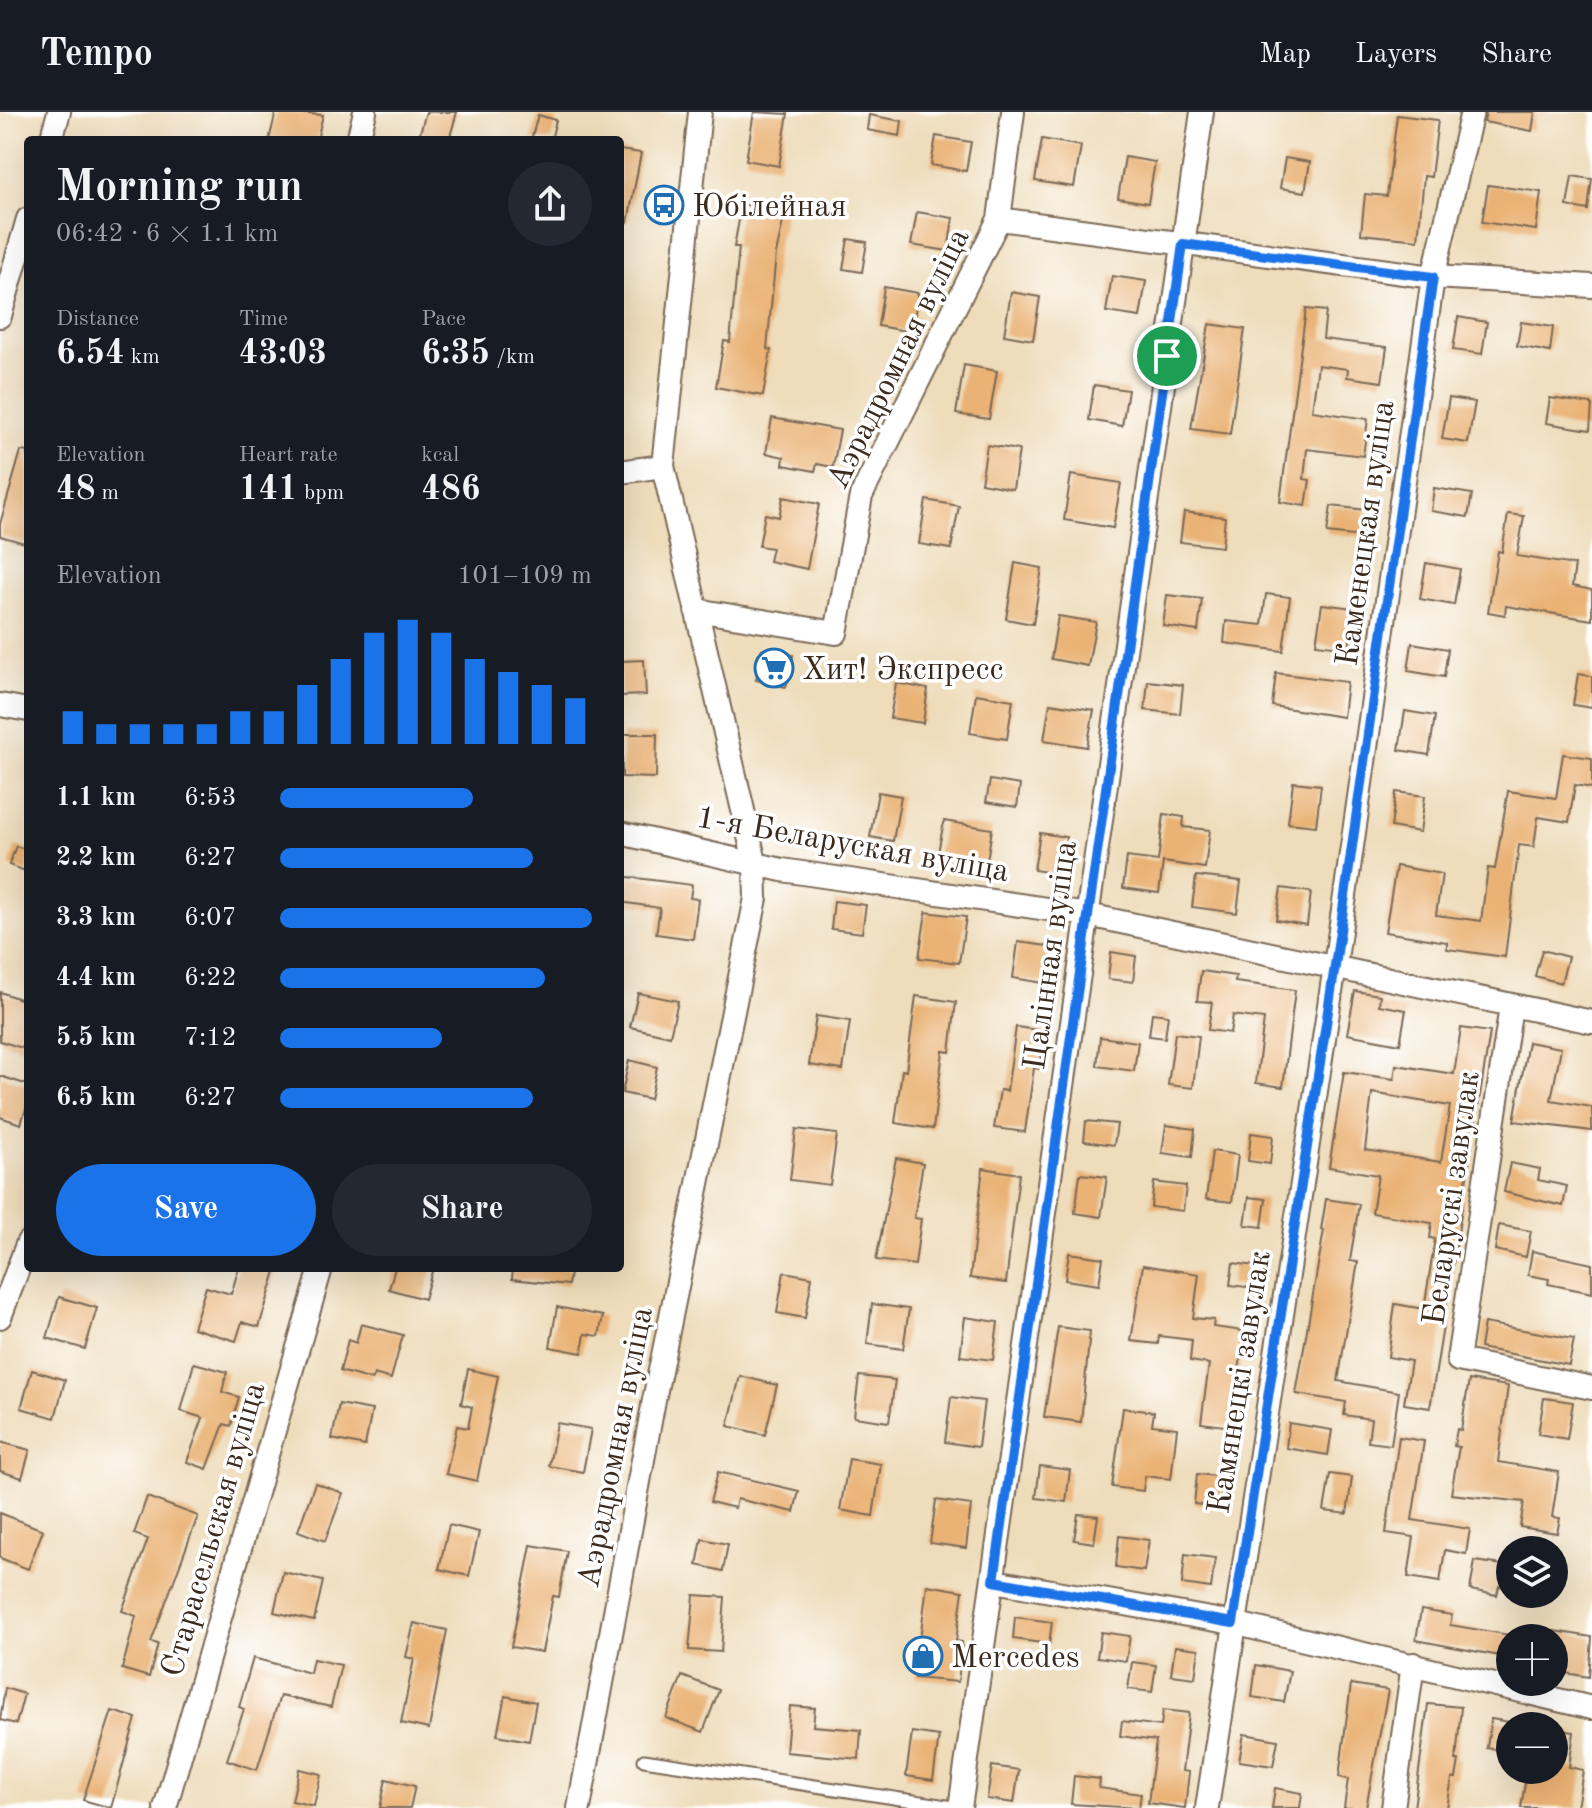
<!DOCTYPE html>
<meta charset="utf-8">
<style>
:root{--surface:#171b24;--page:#242831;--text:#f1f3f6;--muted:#9ea1a6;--line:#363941;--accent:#1a73e8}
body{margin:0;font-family:"Old Standard TT",serif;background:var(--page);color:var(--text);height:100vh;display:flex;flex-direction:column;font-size:30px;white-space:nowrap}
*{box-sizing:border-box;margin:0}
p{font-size:26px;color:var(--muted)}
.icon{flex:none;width:44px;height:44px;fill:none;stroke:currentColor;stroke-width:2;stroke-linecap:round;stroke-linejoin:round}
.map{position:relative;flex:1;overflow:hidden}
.sheet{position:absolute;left:24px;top:24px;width:600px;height:1136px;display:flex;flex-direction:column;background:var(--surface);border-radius:8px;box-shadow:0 8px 32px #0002}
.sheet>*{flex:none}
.tools{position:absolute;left:1496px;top:1424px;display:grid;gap:16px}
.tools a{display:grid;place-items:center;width:72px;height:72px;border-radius:50%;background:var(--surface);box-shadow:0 8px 32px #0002;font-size:40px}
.pin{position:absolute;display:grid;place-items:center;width:68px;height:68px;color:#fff;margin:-34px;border:4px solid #fff;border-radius:50%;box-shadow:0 2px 8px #0007}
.round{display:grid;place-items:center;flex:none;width:84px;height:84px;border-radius:42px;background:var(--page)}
.headline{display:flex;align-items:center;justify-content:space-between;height:136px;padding:0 32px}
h1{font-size:44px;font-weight:600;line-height:60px}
.figures{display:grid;grid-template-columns:repeat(3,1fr);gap:12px;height:136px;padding:8px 32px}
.figures div{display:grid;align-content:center}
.figures b{font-size:34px;font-weight:600}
.figures small{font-size:22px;font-weight:400}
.figures p{font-size:22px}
.chart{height:224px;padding:16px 32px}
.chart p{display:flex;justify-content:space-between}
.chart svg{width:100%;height:144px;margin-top:8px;stroke:var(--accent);stroke-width:6}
.primary-button{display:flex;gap:16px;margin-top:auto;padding:16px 32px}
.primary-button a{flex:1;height:92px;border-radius:48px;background:var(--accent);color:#fff;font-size:32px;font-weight:600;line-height:92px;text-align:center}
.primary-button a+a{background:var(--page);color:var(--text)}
ul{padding:0 32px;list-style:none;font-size:26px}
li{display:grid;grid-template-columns:128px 96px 1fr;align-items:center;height:60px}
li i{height:20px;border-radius:10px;background:var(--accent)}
header{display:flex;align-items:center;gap:48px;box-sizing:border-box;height:112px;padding:0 40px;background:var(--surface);border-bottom:2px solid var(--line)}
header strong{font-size:38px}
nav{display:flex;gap:44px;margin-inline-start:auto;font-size:28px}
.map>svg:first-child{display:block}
</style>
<header>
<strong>Tempo</strong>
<nav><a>Map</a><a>Layers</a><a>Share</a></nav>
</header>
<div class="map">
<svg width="1592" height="1696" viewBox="0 0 1592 1696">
<rect width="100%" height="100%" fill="#fff"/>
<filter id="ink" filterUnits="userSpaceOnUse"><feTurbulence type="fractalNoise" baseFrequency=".0125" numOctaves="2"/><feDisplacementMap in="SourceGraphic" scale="16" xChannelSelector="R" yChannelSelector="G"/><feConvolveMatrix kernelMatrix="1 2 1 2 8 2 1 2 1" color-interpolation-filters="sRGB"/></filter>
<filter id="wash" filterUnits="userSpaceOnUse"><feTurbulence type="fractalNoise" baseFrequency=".006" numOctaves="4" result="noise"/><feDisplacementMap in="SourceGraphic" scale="32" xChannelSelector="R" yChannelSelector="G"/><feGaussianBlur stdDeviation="1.8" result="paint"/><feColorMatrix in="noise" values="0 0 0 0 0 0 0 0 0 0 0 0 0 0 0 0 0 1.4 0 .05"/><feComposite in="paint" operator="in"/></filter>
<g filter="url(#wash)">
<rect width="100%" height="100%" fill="#eedcba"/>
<g id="blocks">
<!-- building -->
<path fill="#eab275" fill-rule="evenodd" d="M276 0 323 3 317 28H269Z
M426 0H457L449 28H418Z
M754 0 788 2 779 54 746 48Z
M1486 0H1535L1532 19 1484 10Z
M538 3 556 8 551 28H531Z
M869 3 902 9 900 24 867 18Z
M1397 3 1438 8 1431 65 1424 64 1418 128 1361 122 1365 82 1387 84Z
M936 24 971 30 966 59 931 53Z
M1042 27 1081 34 1074 75 1035 69Z
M620 38 641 41 628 110 620 109Z
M1125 45 1155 50 1148 91 1118 86Z
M1285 46 1310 50 1305 80 1280 76Z
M1572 64 1592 67 1588 98 1567 94Z
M1488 73 1541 80 1536 118 1482 110Z
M742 92 785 100 776 142 767 237 771 238 763 284 716 275 724 229 730 230 739 135H734Z
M917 100 953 106 948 139 911 133Z
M848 127 867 130 862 160 843 157Z
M1112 164 1146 169 1140 205 1106 200Z
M884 175 918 181 912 220 878 214Z
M1011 180 1040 185 1033 228 1004 223Z
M1306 197 1326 199 1323 227 1387 235 1382 270 1347 265 1348 257 1318 253 1312 299 1368 307 1363 344 1307 337 1304 367 1310 368 1306 394 1280 390Z
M1458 205 1487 210 1482 242 1453 238Z
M1521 210 1553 215 1550 240 1517 234Z
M1209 212 1245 217 1230 322 1191 317Z
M964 253 997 259 989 307 956 302Z
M1094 273 1128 278 1122 314 1089 308Z
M1449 286 1475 290 1468 331 1442 327Z
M1550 286 1592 292 1590 318 1546 311Z
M772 306 840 318 833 355 817 352 815 359 783 353 784 345 766 341Z
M987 333 1019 338 1013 377 981 371Z
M21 339 28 340V432L0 424V412Z
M1071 363 1121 371 1113 416 1064 408Z
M1434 376 1472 382 1468 405 1431 399Z
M783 385 819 392 807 457 769 449 772 436 759 434 765 402 779 405Z
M926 388 959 394 951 437 919 432Z
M1331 394 1366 398 1362 425 1327 421Z
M1184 400 1225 405 1222 435 1180 430Z
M1508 402 1524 404 1517 444 1575 453 1572 474 1592 478V508L1506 494 1505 503 1488 500 1498 439 1502 440Z
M1015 451 1042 456 1033 512 1006 507Z
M1426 451 1460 457 1454 493 1420 487Z
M1266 482 1290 485 1283 539 1224 531 1226 509 1262 513Z
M1167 483 1202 487 1198 519 1163 514Z
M1322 492 1354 496 1349 536 1316 532Z
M1058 504 1096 510 1088 554 1051 547Z
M1412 531 1448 537 1444 565 1408 559Z
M762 537 793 543 786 575 756 568Z
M644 548 646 583 620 584V549Z
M1276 561 1347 570 1343 605 1272 594Z
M1578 562 1592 564V596L1573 593Z
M1148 569 1183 573 1180 602 1145 598Z
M896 571 928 577 923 611 890 606Z
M976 582 1013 588 1007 627 970 621Z
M1050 591 1094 598 1087 635 1044 628Z
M1405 599 1435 604 1429 643 1399 638Z
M622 622H657L656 666 622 665Z
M1563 642 1592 646V676L1575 673 1569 710 1538 705 1534 735 1519 733 1505 845 1447 837V830L1385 820 1396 754 1442 762 1436 803 1481 809 1488 756 1495 757 1508 679 1556 686Z
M990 668 1020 673 1017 695 986 690Z
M1293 670 1321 673 1316 714 1288 711Z
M878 680 901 684 893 729 870 725Z
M1396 680 1425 684 1420 720 1391 715Z
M1164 702 1184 705 1183 715 1210 718 1205 756 1163 750 1159 781 1123 776 1127 745 1158 749Z
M944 709 992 717 987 749 938 741Z
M1040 721 1066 725 1060 762 1034 758Z
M16 734 28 738V760L9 753Z
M620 764 692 773 690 786 698 787 693 827 656 822 660 796 620 790Z
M1196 764 1241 769 1237 801 1192 795Z
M1281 776 1311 780 1307 813 1276 808Z
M834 789 866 793 862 821 831 817Z
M926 800 966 805 959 851 919 846Z
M1018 830 1055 835 1050 872 1013 866Z
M1542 838 1568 845 1561 871 1535 864Z
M1111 840 1136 844 1133 870 1108 867Z
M1201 859 1236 864 1235 870 1295 878 1283 975 1256 971 1264 907 1233 903 1230 921 1208 918 1212 890 1197 889Z
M1355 879 1380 883 1379 893 1406 898 1400 932 1347 922Z
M0 880 28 890V938L0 929Z
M638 881 678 889 670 924 630 915Z
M916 884 956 890 950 940 943 939 933 1017 895 1011 902 958 906 959Z
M1152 901 1168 903 1165 926 1149 924Z
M816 904 850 909 843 958 809 953Z
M1016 915 1045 919 1040 957 1034 956 1025 1020 994 1016 1000 978 1007 979Z
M1461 916 1490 920 1430 1296 1404 1292 1411 1249 1388 1245 1395 1192 1424 1197 1435 1127 1430 1126 1432 1111 1372 1101 1378 1063 1329 1055 1344 960 1394 967 1396 953 1454 962ZM1372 981 1450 994 1441 1050 1365 1038Z
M1175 921 1199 924 1193 976 1168 973Z
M1100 925 1138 930 1134 959 1097 954Z
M1528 930 1561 936 1551 988 1592 995V1019L1514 1009Z
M629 948 657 955 650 987 622 981Z
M0 964 28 973V990L21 1012 0 1005Z
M1086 1009 1117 1012 1114 1033 1084 1029Z
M1166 1013 1195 1017 1192 1045 1162 1041Z
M796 1017 837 1022 830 1073 790 1068Z
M1251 1021 1273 1024 1270 1052 1248 1049Z
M1212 1039 1238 1043 1232 1090 1206 1087Z
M896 1046 923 1051 914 1106 921 1107 915 1153 876 1148Z
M1510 1051 1540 1057 1538 1068 1567 1074 1563 1094 1504 1080Z
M983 1056 1019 1062 1006 1171 970 1166Z
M1080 1062 1107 1065 1101 1105 1075 1101Z
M1154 1070 1186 1074 1183 1099 1151 1095Z
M1249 1085 1266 1087 1262 1115 1245 1113Z
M1326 1087 1359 1092 1350 1149 1358 1150 1338 1269 1399 1280 1391 1333 1368 1330 1371 1307 1344 1303 1346 1290 1296 1282 1324 1118H1321Z
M1499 1113 1531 1119 1526 1145 1495 1138Z
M1532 1139 1592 1152V1181L1548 1172 1549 1167 1528 1163Z
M1069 1141 1103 1146 1099 1173 1065 1168Z
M1233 1151 1256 1154 1254 1176 1230 1173Z
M1143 1153 1199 1162 1193 1206 1214 1208 1213 1215 1244 1219 1236 1284 1244 1285 1240 1316 1201 1311 1209 1252 1190 1249 1192 1228 1159 1224 1158 1232 1131 1229Z
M239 1156H277L259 1215 242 1210 236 1229 193 1216 206 1175 231 1182Z
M395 1156H433L424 1187 389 1177Z
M513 1156H571L568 1173 512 1167Z
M784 1160 812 1165 805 1206 777 1201Z
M59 1185 97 1196 85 1237 47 1226Z
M872 1192 909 1197 903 1237 867 1232Z
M557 1195 603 1204 599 1224 585 1222 582 1241 550 1235Z
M965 1205 998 1210 993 1248 960 1244Z
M1484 1211 1574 1227 1569 1253 1480 1236Z
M361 1212 403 1223 391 1267 374 1262 372 1268 340 1259 348 1228 356 1231Z
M1058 1215 1090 1219 1081 1310 1044 1305Z
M194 1251 227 1260 222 1280 239 1285 231 1314 224 1312 207 1357 187 1350 203 1306 181 1299Z
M468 1257 498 1264 477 1369 446 1362 457 1314 468 1316 472 1295 461 1292Z
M32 1258 65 1268 55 1306 21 1296Z
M740 1264 777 1273 765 1323 728 1314Z
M859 1264 895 1268 889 1310 854 1305Z
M1469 1268 1508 1274 1498 1350 1559 1360 1552 1405 1560 1406 1557 1421 1520 1415 1524 1390 1451 1382 1459 1335 1454 1334 1457 1317 1461 1318Z
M951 1285 984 1289 978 1335 945 1330Z
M1544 1286 1573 1290 1567 1327 1538 1322Z
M339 1292 372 1298 365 1334 332 1327Z
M1123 1296 1154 1300 1152 1313 1177 1316 1171 1367 1145 1364 1143 1379 1112 1375Z
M557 1311 591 1317 583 1360 549 1354Z
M1289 1311 1332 1318 1328 1343 1286 1336Z
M1399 1325 1424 1329 1412 1408 1470 1417 1466 1442 1445 1438 1440 1470 1408 1465 1414 1425 1386 1421Z
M0 1330 30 1338 22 1366 0 1359Z
M849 1347 881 1352 873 1404 840 1398Z
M1040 1354 1070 1358 1066 1390 1036 1386Z
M718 1360 799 1379 794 1400 737 1387 735 1396 710 1390Z
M1197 1362 1224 1365 1220 1395 1194 1392Z
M1330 1362 1352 1365 1347 1402 1324 1399Z
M315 1371 343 1381 325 1429 298 1419Z
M147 1385 198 1404 151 1530 158 1532 149 1565 122 1557 136 1504 122 1499 148 1427 134 1422Z
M936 1388 971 1393 966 1436 930 1431Z
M0 1401 43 1418 28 1457 0 1446Z
M1078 1402 1098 1404 1094 1431 1074 1428Z
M449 1413 479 1420 469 1464 439 1457Z
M1119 1424 1149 1428 1144 1459 1116 1455Z
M702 1427 728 1432 723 1459 697 1453Z
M531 1433 567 1439 559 1485 553 1484 542 1540 511 1535Z
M1185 1442 1215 1446 1211 1476 1182 1472Z
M1475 1449 1510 1454V1476L1499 1474 1497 1483 1470 1478Z
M283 1460 323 1469 314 1509 274 1500Z
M927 1473 963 1479 956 1529 962 1530 958 1570 915 1566Z
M694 1483 725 1485 721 1540 689 1538Z
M1421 1498 1452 1503 1450 1513 1510 1523V1546L1416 1528Z
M1015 1505 1052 1510 1049 1532 1013 1527Z
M414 1511 447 1518 429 1617 401 1611 414 1547 406 1545Z
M1554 1519 1592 1525 1589 1565 1554 1559Z
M1101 1520 1130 1524 1126 1549 1097 1545Z
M1175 1534 1199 1537 1195 1566 1171 1563Z
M253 1546 310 1561 313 1547 341 1553 331 1595 280 1584 257 1658 227 1648 244 1597 239 1595Z
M1132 1550 1156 1553 1152 1580 1128 1577Z
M1256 1553 1290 1559 1284 1590 1252 1585Z
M682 1564 719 1578 703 1620 666 1606Z
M1351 1572 1388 1578 1366 1696H1344L1348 1667 1339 1665Z
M5 1576 24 1582 16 1612 0 1608Z
M505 1584 536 1590 529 1629 497 1623Z
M1428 1592 1461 1595 1456 1648H1459L1456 1666H1452L1447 1696H1414Z
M790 1594 815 1596 813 1614 861 1618 859 1647 786 1640Z
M1163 1598 1189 1601 1182 1659 1189 1660 1185 1696 1148 1691 1156 1629 1120 1624 1122 1609 1161 1614Z
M112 1599 136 1606 111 1696 83 1688Z
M1491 1607 1510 1610V1640L1487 1636Z
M1554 1617 1574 1620 1569 1655 1583 1658 1577 1696H1521L1527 1658H1554Z
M912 1620 939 1624 933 1668 906 1664Z
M1244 1622 1278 1628 1273 1654 1239 1649Z
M992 1654 1019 1658 1014 1691 987 1687Z
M299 1657 321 1662 314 1694 292 1689Z
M1074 1664 1100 1667 1099 1676 1141 1682 1139 1696 1071 1692Z
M386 1667 415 1674 410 1696H380Z
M1275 1676 1302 1681 1300 1696H1272Z"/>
</g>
</g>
<g filter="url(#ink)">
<use href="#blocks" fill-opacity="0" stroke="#7a6855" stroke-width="2"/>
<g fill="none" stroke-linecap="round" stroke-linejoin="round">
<defs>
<path id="lane" d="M644 1648 960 1696"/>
<path id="street" d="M51 28 59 0
M358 28 365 0
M999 107 1433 165 1592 174
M0 204 28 107
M620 360 663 354
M696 498 836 521 861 384 999 107 1013 0
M0 593 28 598
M620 721 782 758 1088 803 1592 910
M1511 894 1458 1248 1592 1276
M0 1205 28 1130
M994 1469 1233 1511 1592 1596
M165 1696 321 1156
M579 1696 654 1288 756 786 755 750 663 354 700 0
M960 1696 1202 0
M1207 1696 1335 854 1433 165 1472 0
M1393 1696 1413 1552"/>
</defs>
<!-- lane casing -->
<use href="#lane" stroke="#7a6855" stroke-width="15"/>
<!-- street casing -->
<use href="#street" stroke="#7a6855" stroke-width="26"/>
<!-- lane -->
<use href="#lane" stroke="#fff" stroke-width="11"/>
<!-- street -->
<use href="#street" stroke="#fff" stroke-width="22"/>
</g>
</g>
<g fill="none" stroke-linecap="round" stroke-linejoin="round" filter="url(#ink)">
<defs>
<path id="route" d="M1183 132 1433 165 1335 854 1233 1511 994 1469Z"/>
</defs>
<!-- route casing -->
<use href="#route" stroke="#fff" stroke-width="16"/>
<!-- route -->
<use href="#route" stroke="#1a73e8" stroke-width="10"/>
</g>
<!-- icons -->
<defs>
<symbol id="bus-ring" viewBox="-11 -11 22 22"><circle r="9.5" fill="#fff" stroke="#1f6fb2" stroke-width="1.5"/><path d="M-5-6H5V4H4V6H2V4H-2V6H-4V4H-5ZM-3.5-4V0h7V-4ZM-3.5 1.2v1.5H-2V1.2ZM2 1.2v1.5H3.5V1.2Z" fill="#1f6fb2"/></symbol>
<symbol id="supermarket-ring" viewBox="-11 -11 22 22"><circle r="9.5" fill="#fff" stroke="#1f6fb2" stroke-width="1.5"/><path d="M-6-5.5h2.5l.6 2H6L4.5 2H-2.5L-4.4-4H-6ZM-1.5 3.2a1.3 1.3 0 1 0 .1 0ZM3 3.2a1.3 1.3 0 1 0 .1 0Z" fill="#1f6fb2"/></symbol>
<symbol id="shop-ring" viewBox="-11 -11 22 22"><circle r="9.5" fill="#fff" stroke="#1f6fb2" stroke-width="1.5"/><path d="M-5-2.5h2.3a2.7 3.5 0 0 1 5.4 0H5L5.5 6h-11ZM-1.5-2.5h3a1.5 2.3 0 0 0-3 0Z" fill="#1f6fb2"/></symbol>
</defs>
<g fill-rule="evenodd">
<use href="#bus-ring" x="642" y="71" width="44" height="44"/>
<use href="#supermarket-ring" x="752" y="534" width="44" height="44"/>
<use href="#shop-ring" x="901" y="1522" width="44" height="44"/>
</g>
<g text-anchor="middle" stroke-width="7" stroke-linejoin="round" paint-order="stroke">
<!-- poi labels -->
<g font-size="32" fill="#3b2a1e" stroke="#fff" text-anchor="start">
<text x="692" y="104">Юбілейная</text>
<text x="802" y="567">Хит! Экспресс</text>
<text x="951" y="1555">Mercedes</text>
</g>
<!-- street labels -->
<g font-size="32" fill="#3b2a1e" stroke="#fff">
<text transform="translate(897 246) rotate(-64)" y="11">Аэрадромная вуліца</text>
<text transform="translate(1364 421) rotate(-82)" y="11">Каменецкая вуліца</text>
<text transform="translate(853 731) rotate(10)" y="11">1-я Беларуская вуліца</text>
<text transform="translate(1049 843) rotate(-82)" y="11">Цалінная вуліца</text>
<text transform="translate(1450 1086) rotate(-82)" y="11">Беларускі завулак</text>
<text transform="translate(1238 1270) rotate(-81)" y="11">Камянецкі завулак</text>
<text transform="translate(614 1335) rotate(-79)" y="11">Аэрадромная вуліца</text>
<text transform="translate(212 1417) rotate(-74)" y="11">Старасельская вуліца</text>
</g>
</g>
</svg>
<div class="tools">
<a><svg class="icon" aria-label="layers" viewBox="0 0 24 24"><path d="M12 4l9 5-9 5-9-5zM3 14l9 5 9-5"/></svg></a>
<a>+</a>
<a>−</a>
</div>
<div class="pin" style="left:1167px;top:244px;background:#1e9e55"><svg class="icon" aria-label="arrive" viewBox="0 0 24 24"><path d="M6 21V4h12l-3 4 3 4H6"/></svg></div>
<section class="sheet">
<div class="headline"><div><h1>Morning run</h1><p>06:42 · 6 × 1.1 km</p></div><a class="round"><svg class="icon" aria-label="share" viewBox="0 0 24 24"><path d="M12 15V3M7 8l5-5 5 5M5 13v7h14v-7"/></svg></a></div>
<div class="figures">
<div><p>Distance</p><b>6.54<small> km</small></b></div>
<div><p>Time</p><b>43:03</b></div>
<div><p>Pace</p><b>6:35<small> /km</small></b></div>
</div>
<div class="figures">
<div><p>Elevation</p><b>48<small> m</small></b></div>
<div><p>Heart rate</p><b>141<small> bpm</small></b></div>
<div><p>kcal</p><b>486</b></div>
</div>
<div class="chart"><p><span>Elevation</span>101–109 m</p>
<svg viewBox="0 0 160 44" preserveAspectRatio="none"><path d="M5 44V34M15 44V38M25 44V38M35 44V38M45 44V38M55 44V34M65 44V34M75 44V26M85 44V18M95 44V10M105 44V6M115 44V10M125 44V18M135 44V22M145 44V26M155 44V30"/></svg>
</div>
<ul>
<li><b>1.1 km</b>6:53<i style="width:62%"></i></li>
<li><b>2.2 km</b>6:27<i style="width:81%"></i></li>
<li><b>3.3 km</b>6:07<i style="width:100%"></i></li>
<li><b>4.4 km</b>6:22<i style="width:85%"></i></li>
<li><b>5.5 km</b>7:12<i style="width:52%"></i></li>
<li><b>6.5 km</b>6:27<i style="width:81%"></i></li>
</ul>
<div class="primary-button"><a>Save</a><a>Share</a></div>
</section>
</div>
